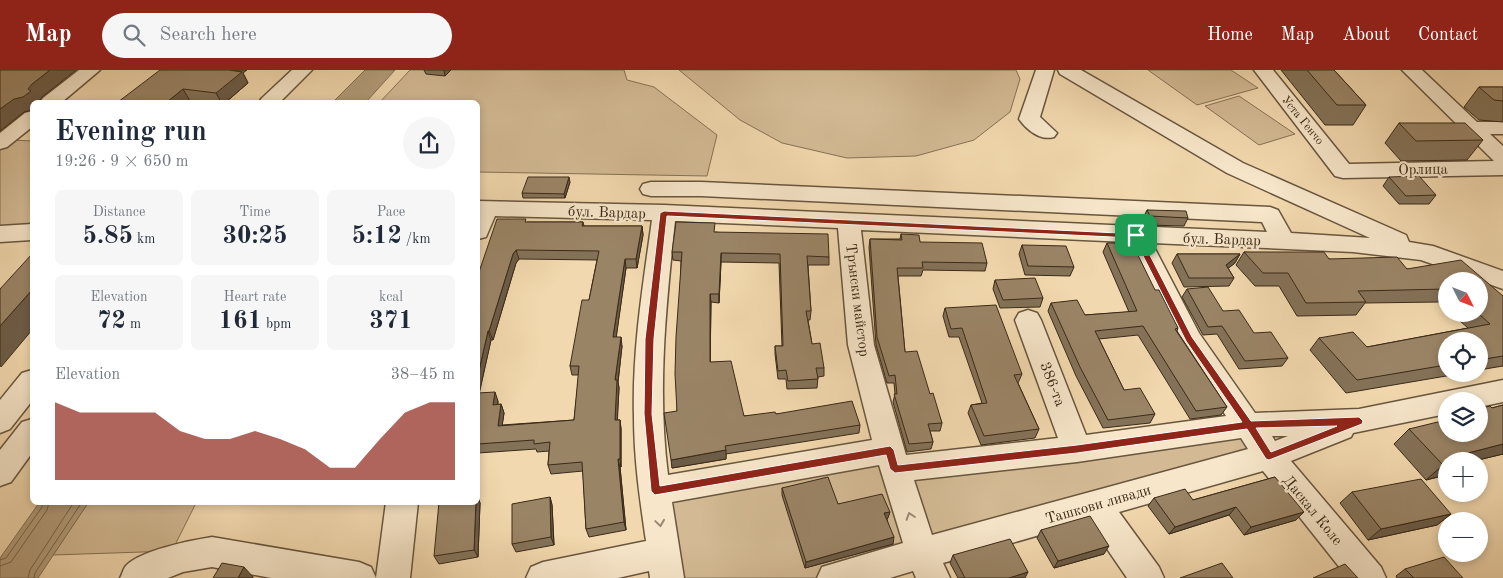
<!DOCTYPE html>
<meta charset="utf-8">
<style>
:root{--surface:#fff;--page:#f6f6f7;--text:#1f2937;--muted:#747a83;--accent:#8f2418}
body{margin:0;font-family:"Old Standard TT",serif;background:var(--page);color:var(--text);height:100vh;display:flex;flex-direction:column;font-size:19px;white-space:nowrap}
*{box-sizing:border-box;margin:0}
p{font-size:16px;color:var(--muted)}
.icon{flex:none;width:28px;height:28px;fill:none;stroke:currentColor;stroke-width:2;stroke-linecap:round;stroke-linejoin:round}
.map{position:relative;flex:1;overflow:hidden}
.side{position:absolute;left:30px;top:30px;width:450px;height:405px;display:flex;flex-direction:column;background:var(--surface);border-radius:8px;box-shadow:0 2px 8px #0003}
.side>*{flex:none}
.needle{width:32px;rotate:132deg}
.fabs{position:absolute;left:1438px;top:202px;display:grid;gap:10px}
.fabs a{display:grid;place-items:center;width:50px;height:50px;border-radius:50%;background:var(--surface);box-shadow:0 2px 8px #0003;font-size:25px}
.pin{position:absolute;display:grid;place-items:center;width:42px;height:42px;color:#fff;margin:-21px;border-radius:10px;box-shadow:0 2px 8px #0006}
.round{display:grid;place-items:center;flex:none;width:52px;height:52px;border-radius:26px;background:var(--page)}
.overview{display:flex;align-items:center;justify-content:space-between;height:85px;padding:0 25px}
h1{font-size:28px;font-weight:700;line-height:38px}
.figures{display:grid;grid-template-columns:repeat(3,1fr);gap:8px;height:85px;padding:5px 25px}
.figures div{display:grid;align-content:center;border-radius:8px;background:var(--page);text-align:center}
.figures b{font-size:25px;font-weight:700}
.figures small{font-size:14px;font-weight:400}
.figures p{font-size:14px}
.chart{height:140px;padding:10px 25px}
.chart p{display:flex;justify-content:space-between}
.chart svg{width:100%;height:90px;margin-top:5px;fill:var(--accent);opacity:.7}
header{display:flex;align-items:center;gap:30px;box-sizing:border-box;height:70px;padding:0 25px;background:var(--accent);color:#fff}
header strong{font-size:24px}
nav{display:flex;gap:28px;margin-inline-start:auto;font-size:18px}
.search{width:350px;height:45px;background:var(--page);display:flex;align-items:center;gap:12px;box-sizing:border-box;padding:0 18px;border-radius:28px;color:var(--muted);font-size:19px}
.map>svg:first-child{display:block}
</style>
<header>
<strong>Map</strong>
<div class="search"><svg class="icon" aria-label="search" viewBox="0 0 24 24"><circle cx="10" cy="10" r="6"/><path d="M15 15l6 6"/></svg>Search here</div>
<nav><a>Home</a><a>Map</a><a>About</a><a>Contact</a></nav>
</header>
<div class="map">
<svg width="1503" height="508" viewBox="0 0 1503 508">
<rect width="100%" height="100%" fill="#f2d8ae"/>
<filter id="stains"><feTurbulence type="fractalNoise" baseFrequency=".004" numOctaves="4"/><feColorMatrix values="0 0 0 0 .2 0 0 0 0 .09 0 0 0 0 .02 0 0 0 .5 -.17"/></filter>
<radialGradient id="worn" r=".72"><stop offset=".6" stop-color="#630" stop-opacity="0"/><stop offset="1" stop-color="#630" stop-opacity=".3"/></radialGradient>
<!-- green -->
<path fill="#d3ba94" stroke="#867256" d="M410 0H624L627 10 654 17 717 65 707 106 478 102V32H380Z
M679 0H1016L1020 9 1010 42 974 70 916 86 847 88 782 73 740 50Z
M1148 0H1231L1258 18 1197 35Z
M1239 26 1295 64 1259 75 1205 36Z
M11 70 32 71V154L0 156V78Z
M1247 357 1263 385 923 480 899 401Z
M890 380 922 483 834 508H667L655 421Z
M88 433H196L172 481 53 485Z"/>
<!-- water -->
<path fill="#b39d7b" stroke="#836f53" d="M365 0H395L366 32H333Z
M39 433H88L38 508H0V488Z"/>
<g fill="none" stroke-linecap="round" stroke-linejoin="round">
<!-- shore -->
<path stroke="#76644a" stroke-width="1" d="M0 490 6 488 42 437 43 432
M0 496 11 492 47 440 49 432
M28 508 30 500 74 432
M34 508 35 503 82 432"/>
<defs>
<path id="minor" d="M79 0H100L62 32H40L43 28Z
M292 0H312L280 32H259L262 28Z
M1036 0H1054L1040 47 1057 63 1054 67C1040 71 1027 60 1019 49Z
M1058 0H1081L1243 93 1406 165 1409 172 1433 176 1503 201V219L1421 190 1353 182 1152 173 1199 263 1255 343 1359 339 1503 310V332L1479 337V331H1446V344L1353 363 1351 367 1291 391 1381 497 1386 508H1348L1263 401 1119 442 1159 497 1164 508H1127L1088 451 943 493 950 508H916L913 501 890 508H817L822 497 903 473 879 395 672 432 684 508H650L649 501 618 508H526L531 497 543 492 646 471C640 430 634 389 634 347 632 281 643 215 652 150L495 146 486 167 478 169V131L664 135 1267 162 1262 152 701 126H651L643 124 640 119 643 114 651 112H701L1270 137 1278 140 1291 163 1370 168 1227 103 1060 4ZM675 151 838 158 848 275 872 370 668 405C657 320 666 236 675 151ZM861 160 1128 172 1180 276 1226 346 1086 365 1041 250 1037 243 1028 240 1019 243 1015 250 1058 368 906 385 874 275ZM1272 366H1288L1275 371ZM1241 368 1248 379 932 465 914 410 1077 392Z
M1254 0H1273L1349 94 1494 91 1402 0H1422L1477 52H1503V64H1490L1503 76V105L1343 108 1335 106Z
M32 41V57L7 77 0 79V63L25 43Z
M32 154V170L0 172V156Z
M32 300V331L10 359 0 363V330L22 303Z
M32 349V383L11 412 0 416V380L22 352Z
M386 432H418L410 508H376Z
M212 467 359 492 371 497 376 508H271L212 497 183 502 168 508H120C122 505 123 500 125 497 137 481 192 470 212 467Z"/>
</defs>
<!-- minor casing -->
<use href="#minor" stroke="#68563e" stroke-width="3"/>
<!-- minor -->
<use href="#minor" fill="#f7e6ca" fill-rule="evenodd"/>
</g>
<!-- wall -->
<path fill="#847258" stroke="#3a2a18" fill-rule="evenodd" d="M424 0H451L445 6 426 4Z
M1281 0H1334L1366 35 1353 55H1325Z
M243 3 248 13 226 32H200L190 31 188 32H118Z
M1479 17H1503V52L1479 50 1464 37Z
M1399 53 1483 70 1467 90 1401 91 1385 73Z
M1389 107 1436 125 1429 134H1399L1383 116Z
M570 112 565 128H523L522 123Z
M1147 140 1188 148 1184 156 1146 155 1143 148Z
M527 152H583L584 156H642L643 165 637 198H626L616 267 622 276 618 312 619 318 617 350H620L621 359V397H620L626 460 589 467 586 459 583 401 551 404 548 395 549 381 537 382 536 379 478 383V205ZM519 189 597 190 589 230 570 296 572 305H579L574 350 502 355 504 343 501 334 498 335V331L479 323 491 270H493L516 193Z
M716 162 829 187V195H808L811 241 810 250H808L812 274 824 298V306L818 307 817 318 787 319 786 309H778L775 284V276H782L779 193 721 192 719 233 711 232 710 292 744 346 776 344 860 355 859 363 726 384V389L672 398 677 341 681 191 673 190 672 182Z
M901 164 920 172 987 193 985 201 923 200 921 206H898L905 282 930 324 942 353 940 361H930L933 372 931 379 907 382 893 332 895 324 894 313H887L876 275 869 177 870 169H900Z
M1107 173 1155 220 1178 258 1177 261 1227 337 1221 345 1190 349 1138 265 1099 269 1124 320 1155 344 1150 353 1103 358 1076 306 1048 241 1051 233 1085 245 1129 242 1103 182Z
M1022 175 1074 197 1070 206 1025 205 1019 184Z
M1244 182 1329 189 1407 199 1503 226V296L1479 300V271H1446V304H1458L1346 323 1310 280 1319 268 1367 277 1468 258 1452 244H1479L1446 211V238L1439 232 1365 233 1356 245 1297 246 1279 216H1255L1236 195Z
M1177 184H1240L1235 193 1228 198 1234 208 1229 216 1184 217 1172 193Z
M995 210 1043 228 1040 237 1000 238 993 219Z
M1187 219 1223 241 1288 288 1282 296 1239 299 1217 264 1203 265 1182 227Z
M945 238 1022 304 1018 313 1039 359 1035 368 981 375 968 343 971 335 982 333 959 267H949L943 246Z
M1503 335V384L1474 391H1446V405L1426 410 1394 374 1409 359 1446 364 1492 338Z
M1275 407 1296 450 1244 465 1229 445 1169 464 1148 436 1154 428 1193 430Z
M782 418 888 448 887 449 893 474 805 498 782 425Z
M1352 422 1451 444 1437 455 1368 470 1340 433Z
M478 427 480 433 478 487 439 494 434 486 478 432Z
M550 427 552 435 554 475 516 482 512 474Z
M1041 460 1104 484 1054 498 1037 468Z
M953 485 1025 508H958L950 493Z
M1405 499 1463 508H1397L1396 506Z"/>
<!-- shaded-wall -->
<path fill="#6c5c47" stroke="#3a2a18" d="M50 0H76L42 27 39 31V32H32V40L24 42 0 61V39Z
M227 0H247L243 3 248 13 226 32H221L216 23Z
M444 0H451L445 6Z
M183 19 190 31 188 32H167Z
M569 107 570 112 565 128 564 124Z
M642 156 643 165 637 198 636 189Z
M516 180 519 189 516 193 493 270 489 261 513 184Z
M721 183V192L719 233V224Z
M1240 184 1235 193 1221 204 1226 195Z
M625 189 626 198 615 276 613 267Z
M32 220V260L1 297 0 295V256Z
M710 224 711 232 710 301Z
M488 261 491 270 478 329V305Z
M621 267 622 276 618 312 619 318 617 359 615 350V310Z
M495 322 498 331 496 344 493 335Z
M501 334 504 343 501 364 498 356Z
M620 350 621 359V397L620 389Z
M1503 374V384L1474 391H1458L1468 383Z
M726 380V389L672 398 671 390Z
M618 389 620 397 626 460 624 452Z
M1446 394V405L1426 410 1443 395Z
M478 427 480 433 478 487 474 480 476 432H478Z
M550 427 552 435 554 475 551 467Z
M1236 437 1229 445 1169 464 1175 457Z
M890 442 888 448 883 450 884 443Z
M1304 442 1296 450 1244 465 1251 457Z
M1451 444 1437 455 1368 470 1381 459Z
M894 467 893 474 805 498 806 492Z
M1109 476 1104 484 1054 498 1058 491Z
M244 497 253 507V508H238Z
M1028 502 1025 508H1009Z"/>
<!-- building -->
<path fill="#9a8466" stroke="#3a2a18" d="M0 0H50L32 14 28 19 31 21 23 27 14 29 0 39Z
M160 0H229L242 2 216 23 183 19 167 32H118Z
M1307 0H1334L1366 35H1337Z
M1479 17H1503V31L1494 30Z
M1399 53H1465L1483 70 1416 71Z
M1419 106 1436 125 1406 126 1389 107Z
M528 107H569L564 124 522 123Z
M1147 140 1186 141 1188 148 1150 146Z
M497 149H526L525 152H583L582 156H642L636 189H625L613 267H621L615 310H617L615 350H620V389H618L624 452 586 459 582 392 548 395 550 372 534 374V370L478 374V323L495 322 493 335 501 334 498 356 574 350 579 296H570L582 230H589L599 181 516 180 513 184 489 261H488L478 305V205Z
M676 152 715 153 714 162 828 164 829 187 807 186 811 241H806L812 274 820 273 824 298H816L818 309 788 311 786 300 778 301 775 276H783L780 184 721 183 719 224H710V292L731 291 744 346 775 342 776 344 852 331 860 355 725 376 726 380 671 390 664 343 677 341 675 304 676 267 682 182H672Z
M901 164 919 165 920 172 982 173 987 193 922 192 923 198H897L905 282 917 281 930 324 933 323 942 353 928 354 933 372 909 374 894 324H897L895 305 889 306 877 267 870 169 902 170Z
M1107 173H1132L1155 220H1159L1178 258 1175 259 1227 337 1196 341 1143 256 1095 261 1124 320 1140 318 1155 344 1108 350 1080 297 1051 233 1077 230 1085 245 1137 241Z
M1022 175 1066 176 1074 197 1028 196Z
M1244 182H1324L1329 189 1397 187 1407 199 1461 190 1503 226V286L1479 290V271H1446V295L1357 310 1319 268 1353 262 1367 277 1490 254 1479 244V211H1446V219L1358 221 1366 232 1306 233 1288 203H1263Z
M32 184V220L0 256V219Z
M1177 184H1240L1226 195 1234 208H1189Z
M1035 208 1043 228 1003 230 995 210Z
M1208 217 1223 241 1239 240 1254 263 1271 262 1288 288 1245 291 1222 256 1208 257 1187 219Z
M996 235 1022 304 1014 305 1039 359 984 366 971 335 987 333 962 258 951 259 945 238Z
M1503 335V374L1468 383 1473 388 1460 391H1446V394L1443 395 1409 359 1446 350V364H1479V339L1490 336 1492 338Z
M828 407 838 434 882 424 890 442 884 443 894 467 806 492 782 418Z
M1275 407 1304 442 1251 457 1236 437 1175 457 1154 428 1185 419 1193 430Z
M1421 409 1451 444 1381 459 1352 422Z
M550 427 551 467 512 474V434Z
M439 432H476L474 480 434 486Z
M1090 446 1109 476 1058 491 1041 460Z
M1010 469 1028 502 1009 508H965L953 485Z
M1444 487 1463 508H1414L1405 499Z
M222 493 244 497 238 508H213Z
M1222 493 1233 508H1180Z
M1345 494 1358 508H1313Z"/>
<!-- one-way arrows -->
<defs><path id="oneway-chevron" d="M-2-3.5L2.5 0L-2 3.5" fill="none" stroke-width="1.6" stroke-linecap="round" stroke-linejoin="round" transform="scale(1.25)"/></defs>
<g stroke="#988871">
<use href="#oneway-chevron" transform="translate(910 446) rotate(-108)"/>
<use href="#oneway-chevron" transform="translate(660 453) rotate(82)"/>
</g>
<!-- route -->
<path fill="#8f2418" stroke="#fff" fill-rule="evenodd" d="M664 141 1139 164 1192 267 1251 351 1359 347 1363 351 1362 354 1269 390 1266 389 1247 359 1077 383 895 403 890 399 886 385 655 425 651 421 644 344 645 269 660 143ZM667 146 1134 168 1186 271 1242 352 1077 375 898 395 894 380 890 376 660 416 652 344 654 269ZM1337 356 1271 382 1256 358Z"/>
<g text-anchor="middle" stroke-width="4.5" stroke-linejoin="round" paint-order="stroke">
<!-- far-street labels -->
<g font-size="12" fill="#3a2a18" stroke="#f7e6ca">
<text transform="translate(1303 50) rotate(51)" y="4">Уста Генчо</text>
</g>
<!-- street labels -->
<g font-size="15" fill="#3a2a18" stroke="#f7e6ca">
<text transform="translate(1423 99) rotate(-1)" y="5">Орлица</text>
<text transform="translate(607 142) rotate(2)" y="5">бул. Вардар</text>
<text transform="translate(1222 169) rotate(2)" y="5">бул. Вардар</text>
<text transform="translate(858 230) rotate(83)" y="5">Трънски майстор</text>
<text transform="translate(1053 314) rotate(69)" y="5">386-та</text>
<text transform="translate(1098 434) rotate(-16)" y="5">Ташкови ливади</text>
<text transform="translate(1313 440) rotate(51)" y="5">Даскал Коле</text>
</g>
</g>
<rect width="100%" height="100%" filter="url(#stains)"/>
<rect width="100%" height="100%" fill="url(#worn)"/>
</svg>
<div class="fabs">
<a><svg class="needle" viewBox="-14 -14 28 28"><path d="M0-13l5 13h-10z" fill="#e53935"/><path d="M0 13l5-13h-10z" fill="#747a83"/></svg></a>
<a><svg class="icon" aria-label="locate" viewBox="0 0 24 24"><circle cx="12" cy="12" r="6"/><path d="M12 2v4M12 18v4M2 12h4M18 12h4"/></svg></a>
<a><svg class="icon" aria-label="layers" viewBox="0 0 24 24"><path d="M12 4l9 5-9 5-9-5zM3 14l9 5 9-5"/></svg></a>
<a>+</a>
<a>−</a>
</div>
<div class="pin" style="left:1136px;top:165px;background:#1e9e55"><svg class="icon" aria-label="arrive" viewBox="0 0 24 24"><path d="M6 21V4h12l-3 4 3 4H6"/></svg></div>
<section class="side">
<div class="overview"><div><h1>Evening run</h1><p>19:26 · 9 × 650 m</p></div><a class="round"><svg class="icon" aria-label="share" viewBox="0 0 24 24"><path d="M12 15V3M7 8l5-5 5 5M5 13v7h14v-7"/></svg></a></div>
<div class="figures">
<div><p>Distance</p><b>5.85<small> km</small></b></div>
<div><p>Time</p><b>30:25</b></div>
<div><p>Pace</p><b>5:12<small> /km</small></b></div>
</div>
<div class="figures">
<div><p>Elevation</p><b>72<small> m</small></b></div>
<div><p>Heart rate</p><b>161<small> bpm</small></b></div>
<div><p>kcal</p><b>371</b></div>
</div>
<div class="chart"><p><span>Elevation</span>38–45 m</p>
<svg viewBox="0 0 160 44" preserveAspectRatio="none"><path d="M0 44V6L10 11L20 11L30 11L40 11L50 20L60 24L70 24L80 20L90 24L100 29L110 38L120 38L130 24L140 11L150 6L160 6V44z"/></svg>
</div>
</section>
</div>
